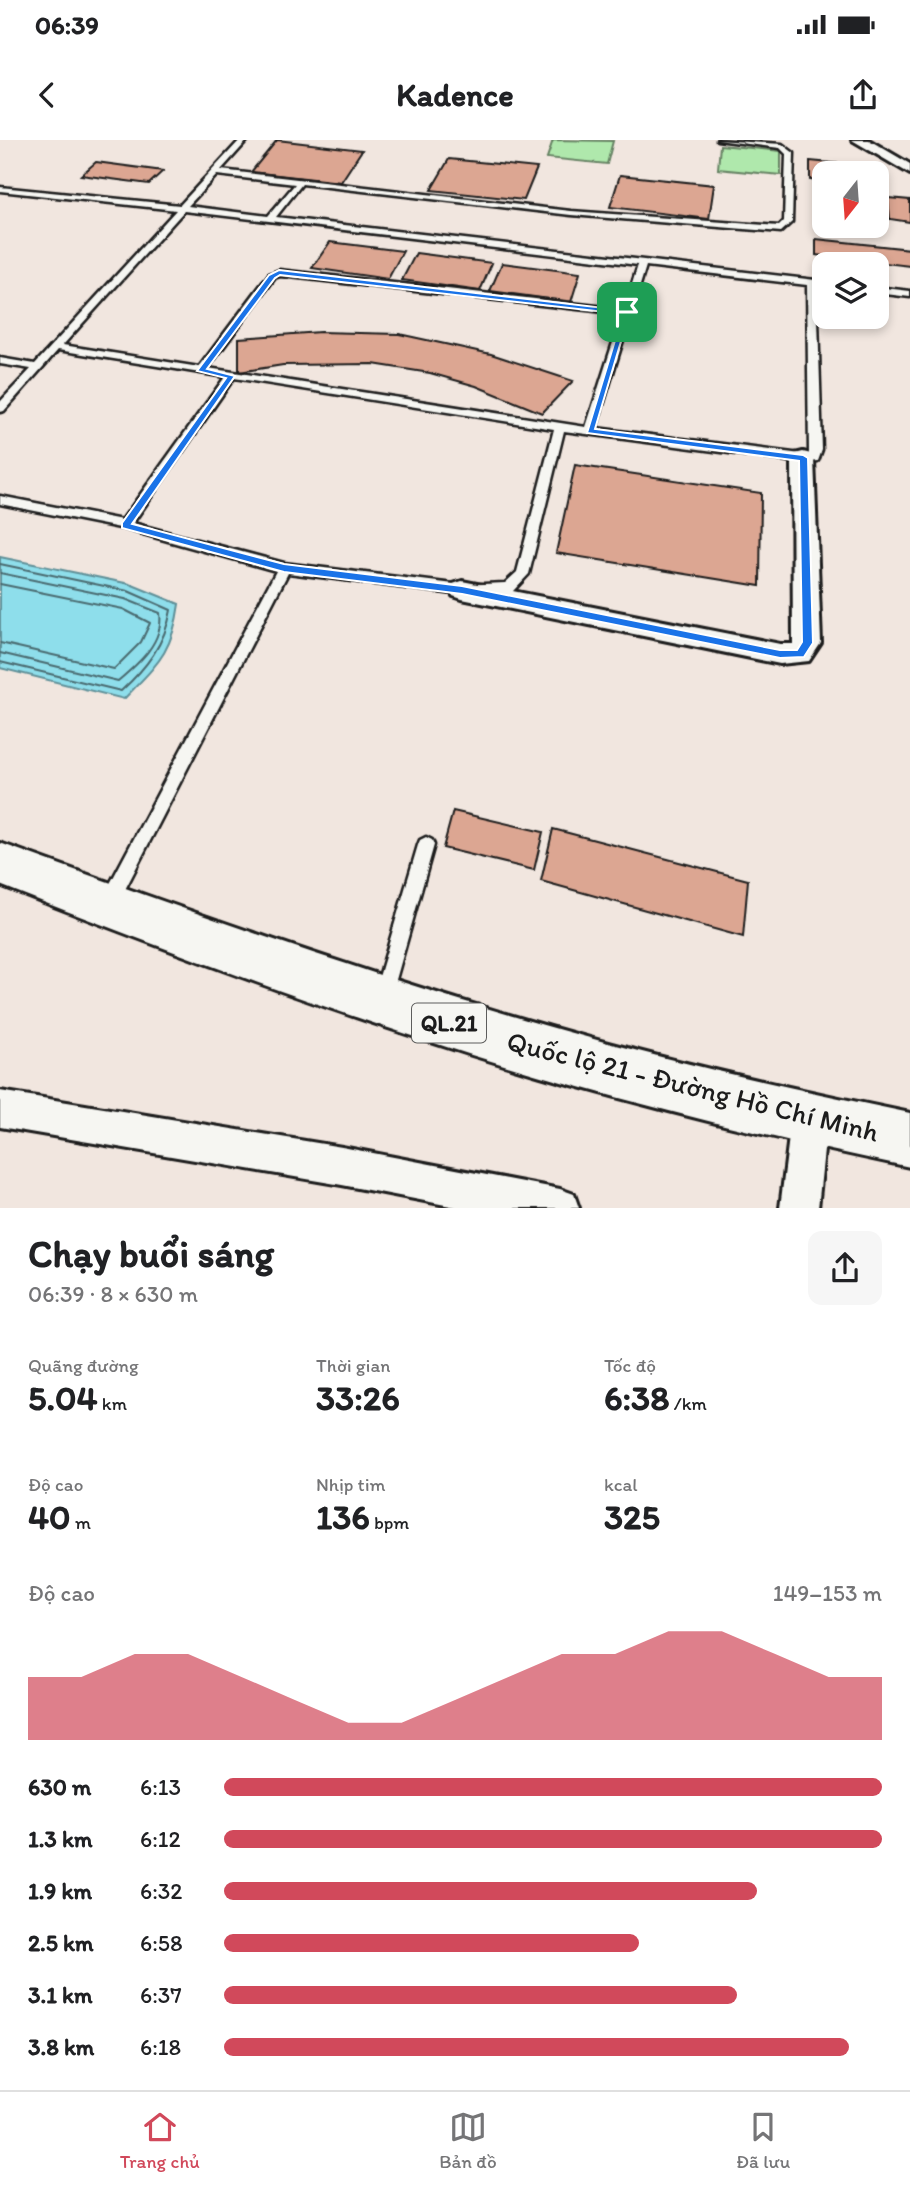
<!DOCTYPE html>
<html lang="vi">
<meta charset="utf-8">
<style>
:root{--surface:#fff;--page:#f6f6f6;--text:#202124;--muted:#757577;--line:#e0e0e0;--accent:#d1495b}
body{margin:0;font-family:Itim,sans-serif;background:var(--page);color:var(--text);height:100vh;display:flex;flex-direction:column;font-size:26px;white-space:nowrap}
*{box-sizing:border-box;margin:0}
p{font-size:23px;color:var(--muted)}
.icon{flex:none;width:38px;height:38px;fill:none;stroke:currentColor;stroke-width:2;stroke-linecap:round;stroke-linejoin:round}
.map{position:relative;height:1068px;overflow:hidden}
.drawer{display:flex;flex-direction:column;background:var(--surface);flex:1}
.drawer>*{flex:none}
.needle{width:46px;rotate:197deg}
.buttons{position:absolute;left:812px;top:21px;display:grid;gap:14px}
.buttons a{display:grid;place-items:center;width:77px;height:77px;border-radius:14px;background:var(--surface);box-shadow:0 4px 10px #0003;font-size:35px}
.pin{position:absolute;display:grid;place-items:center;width:60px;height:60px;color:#fff;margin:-30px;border-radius:14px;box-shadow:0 4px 10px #0006}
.round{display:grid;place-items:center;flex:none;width:74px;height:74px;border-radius:14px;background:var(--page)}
.summary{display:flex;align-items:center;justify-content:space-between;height:119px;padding:0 28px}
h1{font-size:38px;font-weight:800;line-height:52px}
.figures{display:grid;grid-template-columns:repeat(3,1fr);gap:10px;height:119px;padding:7px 28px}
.figures div{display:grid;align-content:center}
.figures b{font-size:35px;font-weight:800}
.figures small{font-size:19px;font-weight:400}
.figures p{font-size:19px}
.chart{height:196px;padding:14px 28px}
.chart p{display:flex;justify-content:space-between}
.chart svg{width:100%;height:126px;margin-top:7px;fill:var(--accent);opacity:.7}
ul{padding:0 28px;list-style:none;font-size:23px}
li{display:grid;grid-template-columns:112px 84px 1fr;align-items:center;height:52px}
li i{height:18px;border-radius:9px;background:var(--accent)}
.status{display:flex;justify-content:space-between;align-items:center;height:49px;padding:0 35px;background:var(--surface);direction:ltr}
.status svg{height:19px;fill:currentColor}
header{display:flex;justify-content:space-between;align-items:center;height:91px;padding:0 28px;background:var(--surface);font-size:32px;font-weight:800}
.dock{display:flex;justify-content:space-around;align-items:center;height:98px;border-top:2px solid var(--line);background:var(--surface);font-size:19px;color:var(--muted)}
.dock a{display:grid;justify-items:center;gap:4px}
.dock .current{color:var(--accent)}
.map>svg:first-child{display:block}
</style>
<div class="status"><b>06:39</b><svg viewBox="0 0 49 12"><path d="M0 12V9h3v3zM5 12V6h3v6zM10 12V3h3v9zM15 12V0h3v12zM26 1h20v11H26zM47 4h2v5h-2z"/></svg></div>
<header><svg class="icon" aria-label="back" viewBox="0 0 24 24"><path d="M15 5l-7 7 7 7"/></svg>Kadence<svg class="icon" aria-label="share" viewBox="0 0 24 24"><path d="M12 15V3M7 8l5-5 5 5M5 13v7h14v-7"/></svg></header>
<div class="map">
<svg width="910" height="1068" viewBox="0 0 910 1068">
<rect width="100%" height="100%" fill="#f1e6df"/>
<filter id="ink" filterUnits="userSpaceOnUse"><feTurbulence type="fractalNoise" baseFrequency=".0143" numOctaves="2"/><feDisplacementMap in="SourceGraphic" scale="14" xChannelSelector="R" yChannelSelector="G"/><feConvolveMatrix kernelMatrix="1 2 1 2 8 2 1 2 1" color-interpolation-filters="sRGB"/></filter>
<g filter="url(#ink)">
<!-- green -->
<path fill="#afe8ac" stroke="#668264" stroke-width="2" d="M553 0 613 1 607 24 547 18Z
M720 5 781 11V35L718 29Z"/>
<!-- water -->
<path fill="#8edeeb" stroke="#609098" stroke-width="2" d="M0 417 130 444 179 464C172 514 157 524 124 559L0 528Z"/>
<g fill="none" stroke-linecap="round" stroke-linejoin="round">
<!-- shore -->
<path stroke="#4a6a6f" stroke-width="2" d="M0 424 128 451 171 470C165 504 146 528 121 551L0 522
M0 433 125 459 160 473C164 502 138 524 118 541L0 513
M0 444 123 469 150 483 141 502 114 529 0 503"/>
</g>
<!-- building -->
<path fill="#dca692" stroke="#1c1c1c" stroke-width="2" d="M277 0 362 10 341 42 251 32Z
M449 19 537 28 524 60 431 50Z
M810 21 841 24V33H824V42L810 40Z
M96 22 163 31 149 44 81 35Z
M620 35 714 45 709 79 610 67Z
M888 58 910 60V82L890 79Z
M816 99 910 109V126L816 115Z
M330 102 403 111 388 139 312 128Z
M416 113 492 123 480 151 402 140Z
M502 123 580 133 571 162 490 151Z
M320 192 399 194 491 214 573 241 542 273 476 246 430 233 373 224 283 225 239 232V198Z
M575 325 761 353 760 446 556 413Z
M453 671 543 692 534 730 443 708Z
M553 689 748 740 743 797 541 741Z"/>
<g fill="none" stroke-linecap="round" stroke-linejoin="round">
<defs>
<path id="lane" d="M240 0H248L221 30 571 71 779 86 784 81 786 14 780 8 717 0 782 4 794 13 792 82 781 92 571 75 302 44 276 77 824 141V147L817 146 822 310 818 321 803 323 564 291 529 434 513 451 462 455 288 433 116 767 110 769 104 767 102 761 104 755 276 431 125 389 0 364V356L122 380 225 237 58 210 4 271 0 272V262L31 229 0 224V218L35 224 176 70 0 51V47L180 65ZM217 35 295 44 268 76 188 66ZM184 71 638 125 624 169 279 130 269 134 199 227 63 205ZM646 126 807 145 809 315 596 288ZM280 136 622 174 586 287 208 228 275 138ZM234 238 554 289 517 432 505 443 462 445 284 423 133 383Z
M877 147 910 151V157L877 153Z
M426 697 432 700 434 705 392 854 389 860 383 863 377 860 374 854 418 705 420 700Z"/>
<path id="street" d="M852 0H869L910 24V34Z
M803 312 811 314 814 319 821 503 809 521 780 524 462 459 453 456 450 450 453 444 462 441 780 504H793L792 319 795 314Z
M0 951 342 1007 560 1049 574 1054 579 1068H461L342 1045 0 987Z
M809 963 822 968 827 981 818 1068H780L791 981 796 968Z"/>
<path id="highway" d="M0 703C185 770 371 836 561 890 676 923 793 949 910 973V1027C794 1003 679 975 565 943 373 888 186 818 0 745Z"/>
</defs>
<!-- lane casing -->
<use href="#lane" stroke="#1c1c1c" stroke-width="5"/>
<!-- street casing -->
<use href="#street" stroke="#1c1c1c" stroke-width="6"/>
<!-- highway casing -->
<use href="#highway" stroke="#1c1c1c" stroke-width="6"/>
<!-- lane -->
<use href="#lane" fill="#f6f6f2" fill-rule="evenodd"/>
<!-- street -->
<use href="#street" fill="#f6f6f2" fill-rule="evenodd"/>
<!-- highway -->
<use href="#highway" fill="#f6f6f2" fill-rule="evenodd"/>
</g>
</g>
<!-- route -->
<path fill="#1a73e8" stroke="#fff" stroke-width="2" fill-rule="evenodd" d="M279 130 630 171 595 289 803 315 808 318 813 503 804 517 780 518 462 454 284 432 122 388V383L226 238 197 231 269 135ZM280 135 623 174 587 293 799 321 802 502 797 510H780L462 446 284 424 132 384 235 236 207 229 275 138Z"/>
<g text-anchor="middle" stroke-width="5" stroke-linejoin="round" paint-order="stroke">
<!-- shield labels -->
<rect fill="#f6f6f2" stroke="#5d5d5c" stroke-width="2" x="412" y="863.5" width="74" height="39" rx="5"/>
<g font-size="23" font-weight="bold" fill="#1c1c1c">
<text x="449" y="891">QL.21</text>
</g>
<!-- near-street labels -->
<g font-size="28" fill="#1c1c1c" stroke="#f6f6f2">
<text transform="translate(693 946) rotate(14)" y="10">Quốc lộ 21 - Đường Hồ Chí Minh</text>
</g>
</g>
</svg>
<div class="buttons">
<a><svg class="needle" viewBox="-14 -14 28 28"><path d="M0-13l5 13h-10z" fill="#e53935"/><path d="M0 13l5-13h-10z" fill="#757577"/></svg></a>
<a><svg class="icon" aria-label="layers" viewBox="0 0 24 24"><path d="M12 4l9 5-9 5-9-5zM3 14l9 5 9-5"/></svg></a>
</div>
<div class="pin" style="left:627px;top:172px;background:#1e9e55"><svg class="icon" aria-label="arrive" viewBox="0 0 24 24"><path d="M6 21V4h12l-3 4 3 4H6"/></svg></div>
</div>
<section class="drawer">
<div class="summary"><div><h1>Chạy buổi sáng</h1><p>06:39 · 8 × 630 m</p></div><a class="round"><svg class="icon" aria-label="share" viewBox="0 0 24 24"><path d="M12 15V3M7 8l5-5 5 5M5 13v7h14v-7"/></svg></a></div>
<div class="figures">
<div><p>Quãng đường</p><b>5.04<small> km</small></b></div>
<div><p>Thời gian</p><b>33:26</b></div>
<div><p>Tốc độ</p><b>6:38<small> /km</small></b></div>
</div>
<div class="figures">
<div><p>Độ cao</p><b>40<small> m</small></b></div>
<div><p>Nhịp tim</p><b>136<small> bpm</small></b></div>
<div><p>kcal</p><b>325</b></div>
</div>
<div class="chart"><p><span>Độ cao</span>149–153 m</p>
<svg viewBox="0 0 160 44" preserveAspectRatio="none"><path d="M0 44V22L10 22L20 14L30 14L40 22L50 30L60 38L70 38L80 30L90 22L100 14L110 14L120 6L130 6L140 14L150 22L160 22V44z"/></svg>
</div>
<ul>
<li><b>630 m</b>6:13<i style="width:100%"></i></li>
<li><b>1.3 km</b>6:12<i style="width:100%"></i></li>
<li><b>1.9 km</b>6:32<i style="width:81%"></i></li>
<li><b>2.5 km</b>6:58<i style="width:63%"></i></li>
<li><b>3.1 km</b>6:37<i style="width:78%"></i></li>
<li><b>3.8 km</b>6:18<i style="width:95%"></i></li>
</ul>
</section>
<nav class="dock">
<a class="current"><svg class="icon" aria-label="home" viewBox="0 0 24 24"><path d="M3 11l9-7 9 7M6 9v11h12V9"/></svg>Trang chủ</a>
<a><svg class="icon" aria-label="map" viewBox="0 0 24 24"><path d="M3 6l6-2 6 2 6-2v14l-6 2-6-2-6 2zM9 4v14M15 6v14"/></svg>Bản đồ</a>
<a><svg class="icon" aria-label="saved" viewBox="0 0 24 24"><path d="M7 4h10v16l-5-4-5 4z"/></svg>Đã lưu</a>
</nav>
